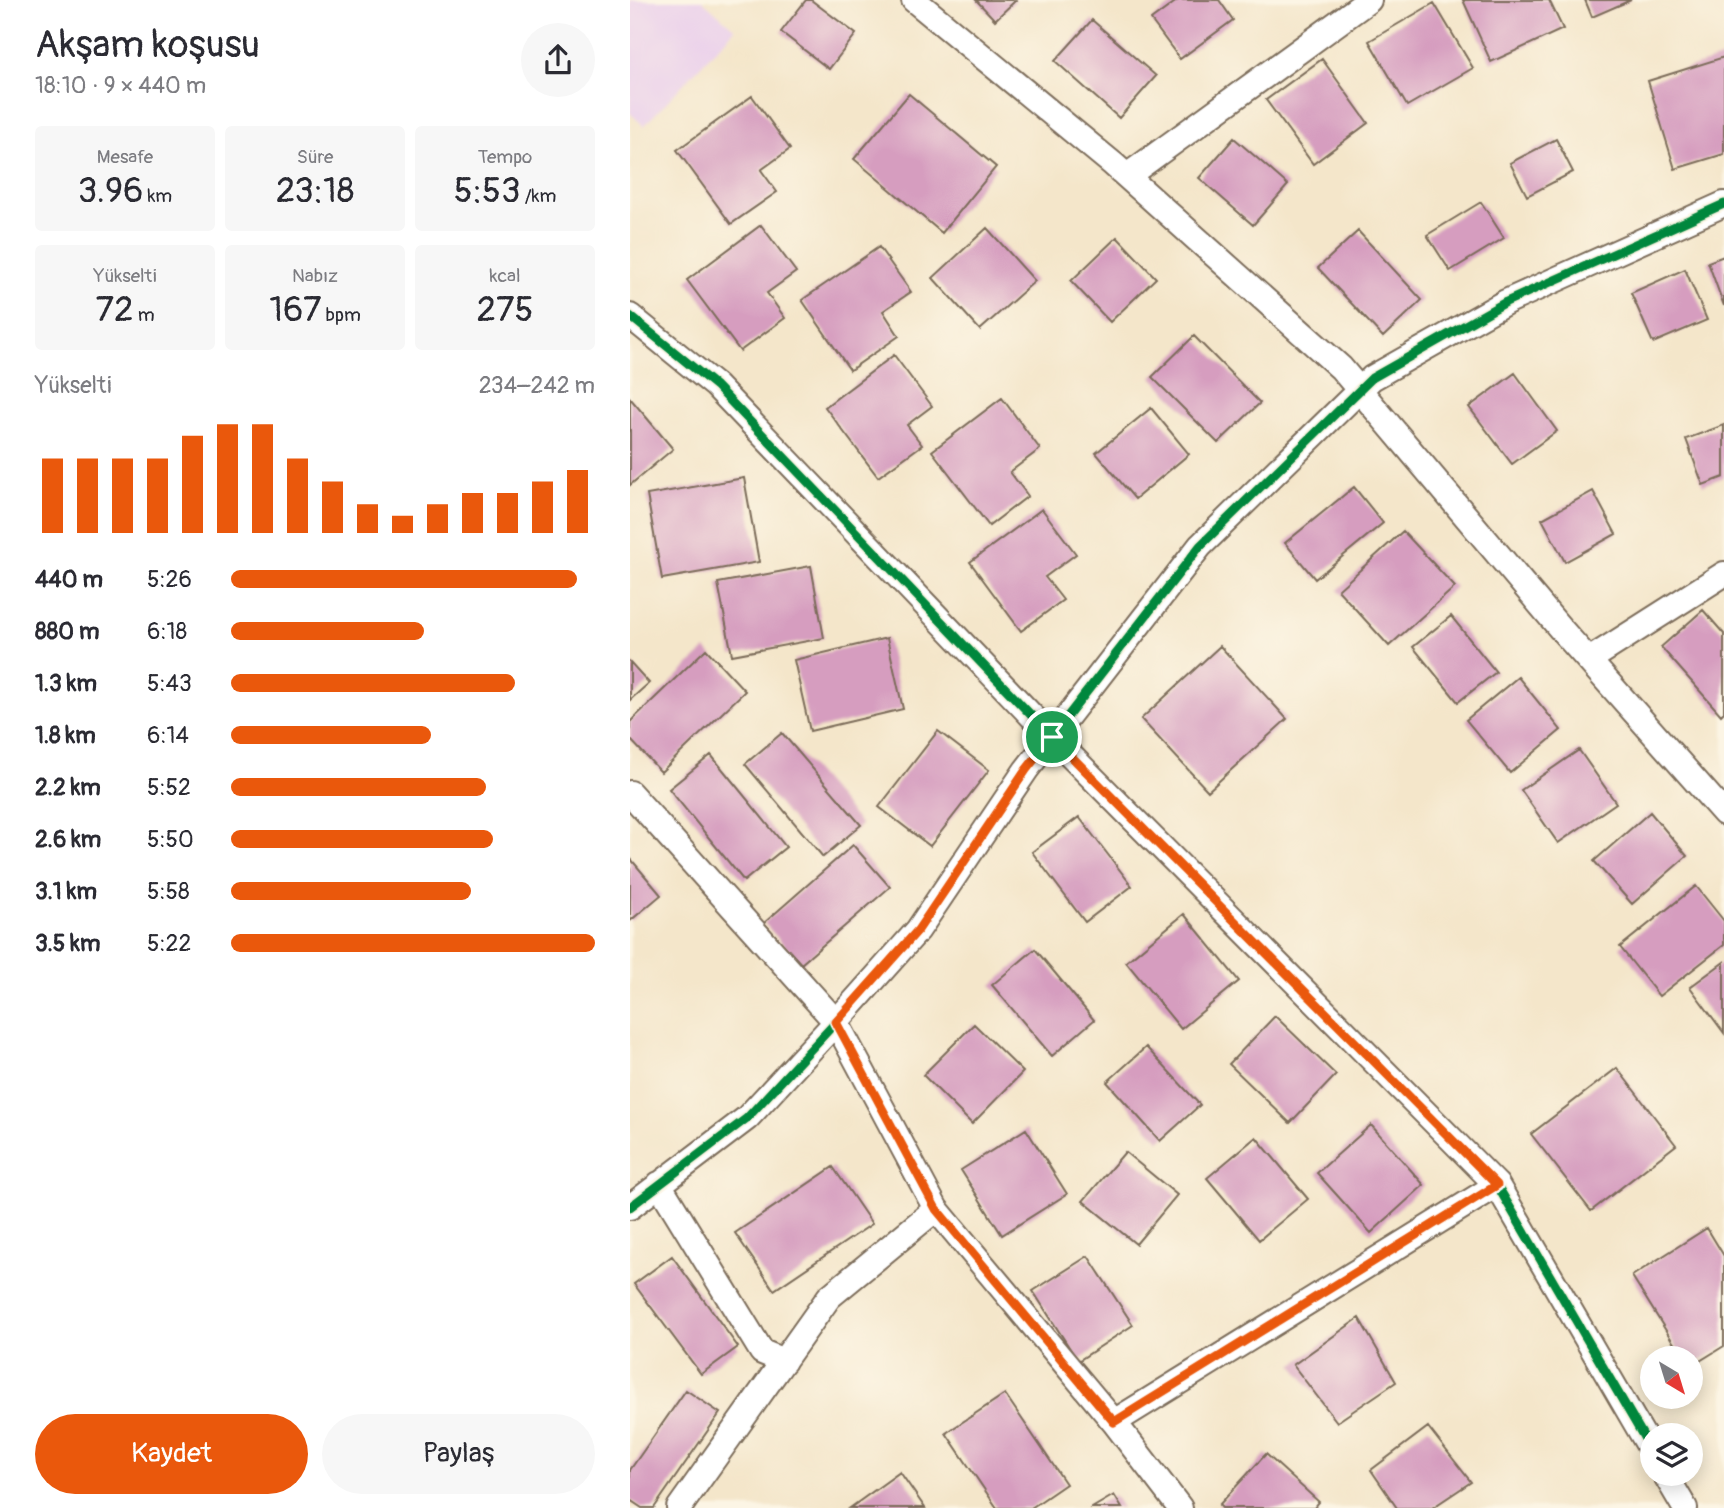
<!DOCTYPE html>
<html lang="tr">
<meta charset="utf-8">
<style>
:root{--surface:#fff;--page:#f7f7f7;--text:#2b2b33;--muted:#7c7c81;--accent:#ea580c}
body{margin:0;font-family:Pangolin,sans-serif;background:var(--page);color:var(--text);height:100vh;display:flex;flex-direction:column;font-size:26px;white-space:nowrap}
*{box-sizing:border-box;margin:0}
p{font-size:23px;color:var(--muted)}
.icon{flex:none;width:38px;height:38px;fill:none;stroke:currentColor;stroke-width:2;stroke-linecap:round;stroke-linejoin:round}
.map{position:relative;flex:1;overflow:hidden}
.side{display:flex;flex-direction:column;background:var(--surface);width:630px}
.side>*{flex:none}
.needle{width:46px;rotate:142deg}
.controls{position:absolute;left:1010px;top:1346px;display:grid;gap:14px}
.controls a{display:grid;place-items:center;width:63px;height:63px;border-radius:50%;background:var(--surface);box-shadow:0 4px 18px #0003;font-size:35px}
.pin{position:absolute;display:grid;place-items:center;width:60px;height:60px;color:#fff;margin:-30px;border:4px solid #fff;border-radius:50%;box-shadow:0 2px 7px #0007}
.round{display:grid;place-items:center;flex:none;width:74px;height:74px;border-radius:37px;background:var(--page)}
.headline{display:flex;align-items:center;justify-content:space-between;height:119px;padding:0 35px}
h1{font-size:38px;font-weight:600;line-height:52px}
.metrics{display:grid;grid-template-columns:repeat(3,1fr);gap:10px;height:119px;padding:7px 35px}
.metrics div{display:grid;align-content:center;border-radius:7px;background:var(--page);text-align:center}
.metrics b{font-size:35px;font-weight:600}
.metrics small{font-size:19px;font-weight:400}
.metrics p{font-size:19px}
.chart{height:196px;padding:14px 35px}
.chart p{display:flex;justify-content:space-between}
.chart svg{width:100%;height:126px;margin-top:7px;stroke:var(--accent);stroke-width:6}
.cta{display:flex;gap:14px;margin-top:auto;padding:14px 35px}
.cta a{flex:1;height:80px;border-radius:42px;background:var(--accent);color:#fff;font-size:28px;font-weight:600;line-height:80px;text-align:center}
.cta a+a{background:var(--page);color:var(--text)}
ul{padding:0 35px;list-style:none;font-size:23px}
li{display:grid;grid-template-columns:112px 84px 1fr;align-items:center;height:52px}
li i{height:18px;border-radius:9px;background:var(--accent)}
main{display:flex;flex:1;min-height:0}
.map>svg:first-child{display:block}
</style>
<main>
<section class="side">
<div class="headline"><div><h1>Akşam koşusu</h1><p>18:10 · 9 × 440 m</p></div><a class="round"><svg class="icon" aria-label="share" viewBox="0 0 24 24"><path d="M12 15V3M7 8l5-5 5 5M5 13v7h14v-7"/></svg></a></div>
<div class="metrics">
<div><p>Mesafe</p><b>3.96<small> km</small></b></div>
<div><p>Süre</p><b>23:18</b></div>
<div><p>Tempo</p><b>5:53<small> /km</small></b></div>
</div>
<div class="metrics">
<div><p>Yükselti</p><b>72<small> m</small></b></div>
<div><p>Nabız</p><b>167<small> bpm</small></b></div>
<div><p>kcal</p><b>275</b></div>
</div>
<div class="chart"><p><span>Yükselti</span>234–242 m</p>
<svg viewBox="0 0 160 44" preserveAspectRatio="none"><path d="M5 44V18M15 44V18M25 44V18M35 44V18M45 44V10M55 44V6M65 44V6M75 44V18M85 44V26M95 44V34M105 44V38M115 44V34M125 44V30M135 44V30M145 44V26M155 44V22"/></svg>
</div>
<ul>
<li><b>440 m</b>5:26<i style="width:95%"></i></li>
<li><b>880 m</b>6:18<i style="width:53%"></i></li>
<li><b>1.3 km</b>5:43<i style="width:78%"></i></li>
<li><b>1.8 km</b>6:14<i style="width:55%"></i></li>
<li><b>2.2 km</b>5:52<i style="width:70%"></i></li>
<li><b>2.6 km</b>5:50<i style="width:72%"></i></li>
<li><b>3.1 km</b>5:58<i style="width:66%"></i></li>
<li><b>3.5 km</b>5:22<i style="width:100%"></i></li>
</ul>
<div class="cta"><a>Kaydet</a><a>Paylaş</a></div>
</section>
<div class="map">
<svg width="1094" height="1508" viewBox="0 0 1094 1508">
<rect width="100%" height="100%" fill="#fcf5e5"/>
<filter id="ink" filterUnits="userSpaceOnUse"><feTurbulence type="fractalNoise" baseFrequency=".0143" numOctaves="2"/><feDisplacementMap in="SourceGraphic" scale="14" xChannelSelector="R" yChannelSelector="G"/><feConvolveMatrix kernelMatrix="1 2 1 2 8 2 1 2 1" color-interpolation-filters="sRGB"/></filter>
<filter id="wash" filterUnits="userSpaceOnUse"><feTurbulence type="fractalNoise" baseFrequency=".00686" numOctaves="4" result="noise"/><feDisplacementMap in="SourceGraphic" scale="28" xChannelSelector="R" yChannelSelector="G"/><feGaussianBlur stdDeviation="1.57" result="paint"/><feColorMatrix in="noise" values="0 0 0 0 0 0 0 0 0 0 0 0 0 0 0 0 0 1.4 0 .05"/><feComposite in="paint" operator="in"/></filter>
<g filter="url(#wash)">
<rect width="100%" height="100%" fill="#f4e6ca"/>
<!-- built -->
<path fill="#ebd1eb" d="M0 0H72L105 29 14 126 0 113Z"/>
<g id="blocks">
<!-- building -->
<path fill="#d69dbf" d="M176 0H181L226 34 199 69 151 32Z
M346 0H386L365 20Z
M548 0H589L603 20 550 59 521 20Z
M833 0H919L933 29 861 62Z
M955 0H1001L962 17Z
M804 3 843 68 777 106 739 41Z
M462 20 526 76 489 118 425 61Z
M1094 57V154L1045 169 1018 81Z
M692 59 738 123 683 164 636 100Z
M279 94 366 167 312 233 224 159Z
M122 96 160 149 131 170 147 192 101 224 47 150Z
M604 138 658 185 623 225 569 178Z
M926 139 943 172 897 196 880 163Z
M851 202 874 238 820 271 797 235Z
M131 225 166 272 137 293 155 318 110 351 57 280Z
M357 228 405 281 350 330 303 278Z
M728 231 792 300 753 337 688 268Z
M487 237 526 278 480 322 441 281Z
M249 247 281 292 253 311 269 336 220 370 172 300Z
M1094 256V306L1078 262Z
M1055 269 1077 320 1023 343 1001 293Z
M564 336 630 403 588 443 522 377Z
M264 355 302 406 277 425 292 445 248 477 195 407Z
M885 373 927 431 882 464 839 407Z
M0 398 43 449 0 485Z
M372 398 410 449 380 472 398 496 359 526 302 451Z
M521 408 559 454 505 499 466 453Z
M1094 425V477L1073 485 1056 439Z
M114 478 129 562 32 579 17 495Z
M724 487 753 523 685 579 655 543Z
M963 491 986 534 935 562 912 519Z
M412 509 446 554 415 577 433 600 391 631 340 562Z
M773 531 825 587 759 646 708 590Z
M181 566 194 638 102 655 88 583Z
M1073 610 1094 634V712L1091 715 1031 647Z
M821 616 866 672 828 702 783 647Z
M257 638 273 709 180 731 164 660Z
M590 646 657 719 578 791 511 719Z
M76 649 115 691 31 772 0 739V722Z
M0 662 19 683 0 700Z
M888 677 931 730 880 773 836 720Z
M308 731 359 770 300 846 249 807Z
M152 733 231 825 193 857 115 764Z
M949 750 986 803 928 843 891 790Z
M81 755 156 847 114 881 39 789Z
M1020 812 1057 856 1002 904 964 861Z
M449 817 502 886 455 922 402 852Z
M223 845 260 887 171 964 134 923Z
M0 858 31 895 0 921Z
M1066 886 1094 921V945L1029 996 990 947Z
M554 914 609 981 551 1029 496 962Z
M405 949 464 1020 422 1056 362 985Z
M1094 962V1033L1060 987Z
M645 1016 706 1075 660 1123 599 1064Z
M344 1024 393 1072 342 1124 293 1075Z
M516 1047 570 1105 530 1141 477 1082Z
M987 1068 1046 1145 961 1211 901 1134Z
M741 1125 794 1185 741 1233 687 1173Z
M396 1129 437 1194 372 1235 331 1170Z
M626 1137 678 1199 629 1240 577 1178Z
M495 1152 547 1195 506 1244 453 1201Z
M203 1167 242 1224 144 1290 105 1233Z
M1077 1228 1094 1256V1346L1060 1367V1358H1053L1002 1276Z
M42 1256 108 1347 71 1374 4 1284Z
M458 1256 503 1325 448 1361 403 1291Z
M729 1318 766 1382 707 1422 663 1365Z
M56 1390 90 1413 24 1508H12L0 1500V1470Z
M375 1394 436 1484 401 1508H367L316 1433Z
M798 1427 841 1482 802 1508H767L741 1470Z
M636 1454 689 1502 684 1508H592L589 1505Z
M270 1472 295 1508H220Z
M484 1495 492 1508H462Z"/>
</g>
</g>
<g filter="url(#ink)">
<use href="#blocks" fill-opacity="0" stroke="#7c6c5a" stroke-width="2"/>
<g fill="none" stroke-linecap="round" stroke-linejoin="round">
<defs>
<path id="street" d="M284 0 483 164 711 368 930 628 1094 813
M497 176 739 0
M0 316 86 386 422 737 867 1185 1022 1451
M959 660 1094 574
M0 793 206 1022 306 1209 484 1422 550 1508
M29 1184 132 1352 154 1361
M0 1207 117 1118 206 1022 288 930 396 770 570 546 742 378 876 302 1094 204
M484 1422 867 1185
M1035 1474 1055 1508
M49 1508 199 1297 306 1209"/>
</defs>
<!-- street casing -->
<use href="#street" stroke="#7c6c5a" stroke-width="28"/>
<!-- street -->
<use href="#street" stroke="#fff" stroke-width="24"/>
<defs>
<path id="cycleway" d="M0 316 86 386 422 737 867 1185 1022 1451
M0 1207 117 1118 206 1022 288 930 396 770 570 546 742 378 876 302 1094 204"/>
</defs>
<!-- cycleway casing -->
<use href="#cycleway" stroke="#fcf5e5" stroke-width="13"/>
<!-- cycleway -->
<use href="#cycleway" stroke="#00873e" stroke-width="9"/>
</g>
</g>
<g fill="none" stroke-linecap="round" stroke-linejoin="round" filter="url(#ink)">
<defs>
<path id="route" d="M422 737 867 1185 484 1422 306 1209 206 1022 288 930 396 770Z"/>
</defs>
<!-- route casing -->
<use href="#route" stroke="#fff" stroke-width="14"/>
<!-- route -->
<use href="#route" stroke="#ea580c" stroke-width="9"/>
</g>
</svg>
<div class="controls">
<a><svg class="needle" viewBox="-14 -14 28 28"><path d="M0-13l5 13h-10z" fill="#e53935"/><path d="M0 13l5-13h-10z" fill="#7c7c81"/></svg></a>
<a><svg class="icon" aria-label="layers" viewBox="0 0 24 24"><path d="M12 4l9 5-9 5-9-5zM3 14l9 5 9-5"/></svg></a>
</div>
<div class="pin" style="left:422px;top:737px;background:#1e9e55"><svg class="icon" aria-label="arrive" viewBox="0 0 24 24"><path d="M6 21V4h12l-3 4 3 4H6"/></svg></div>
</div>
</main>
